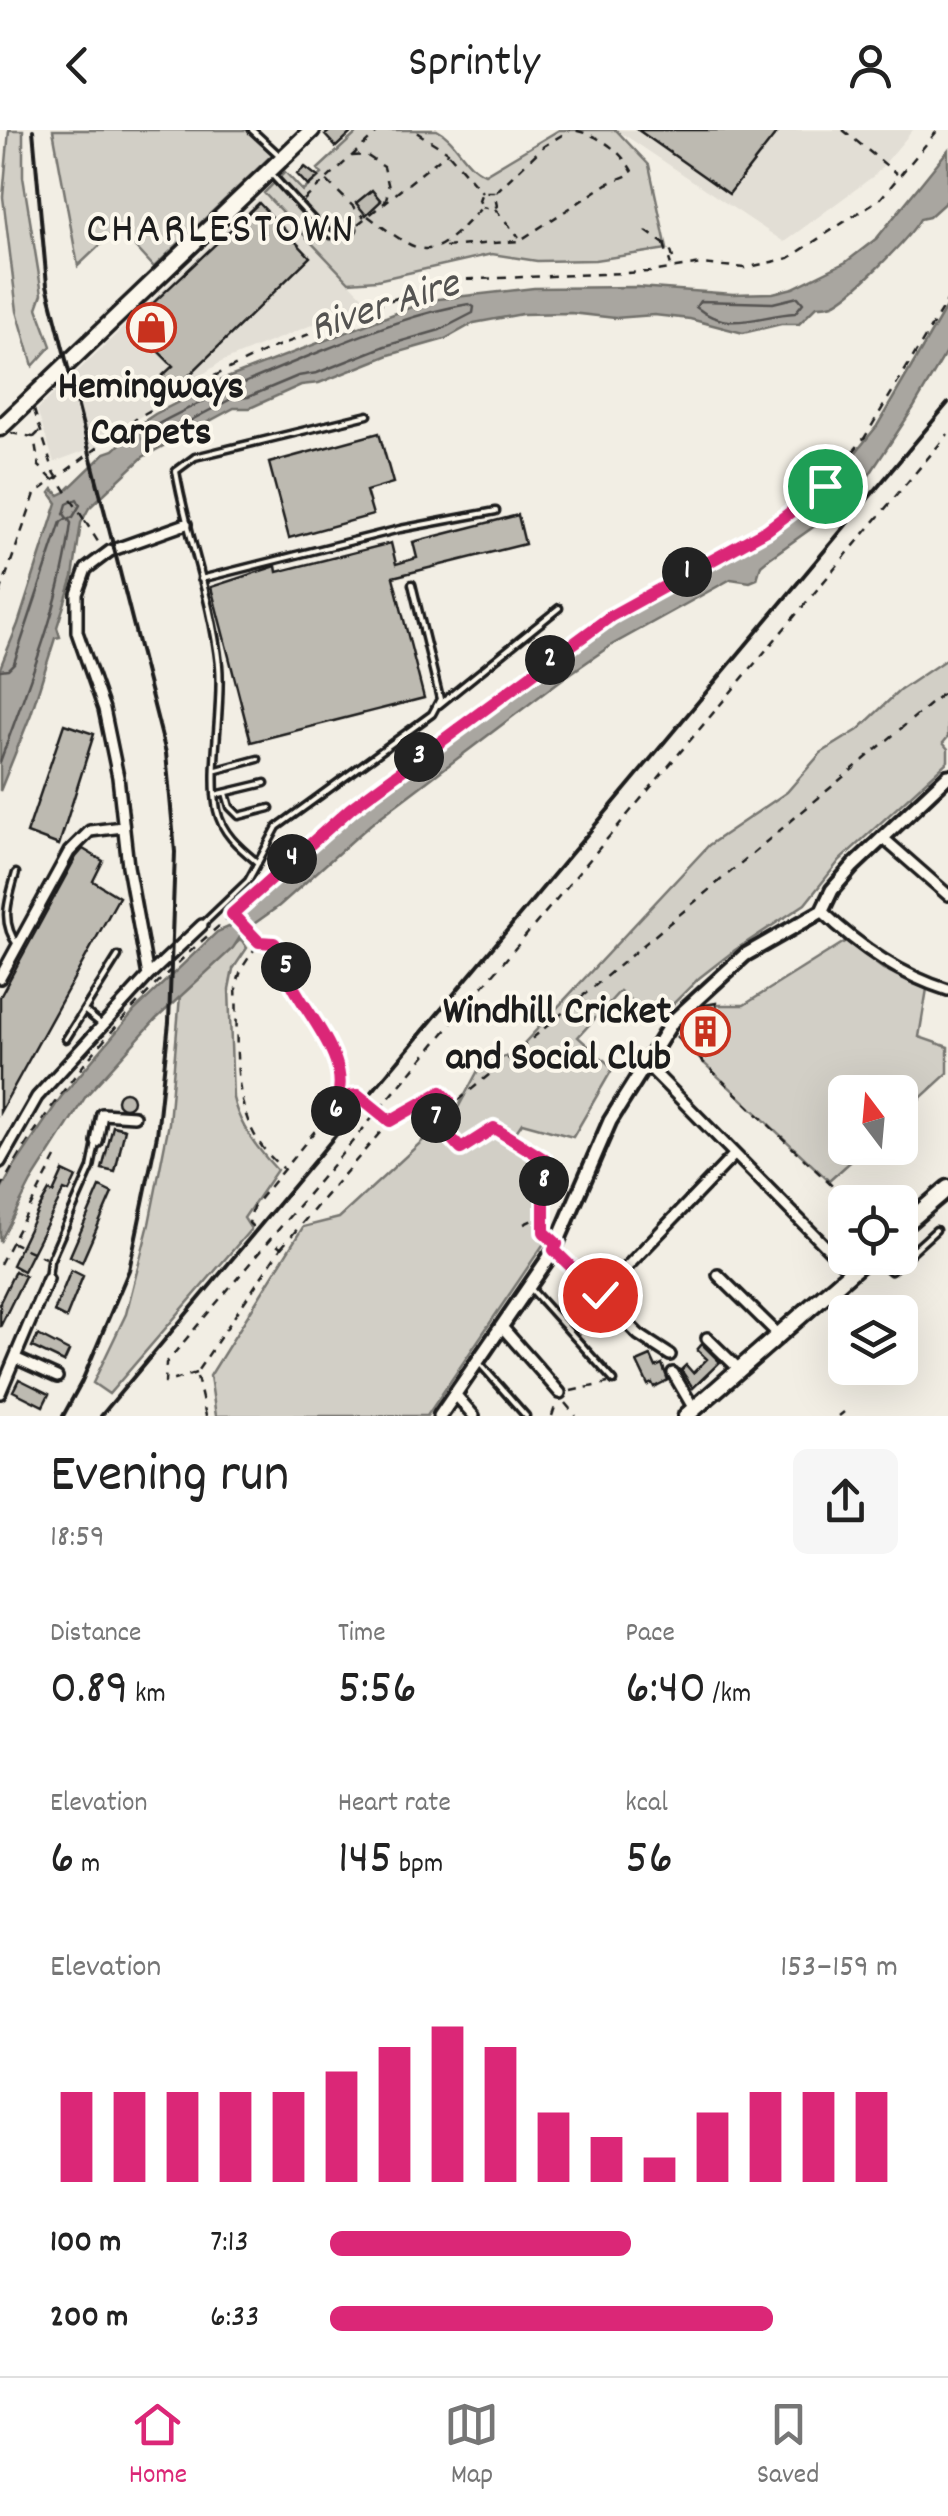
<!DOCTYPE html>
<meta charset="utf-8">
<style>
:root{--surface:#fff;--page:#f6f6f6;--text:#222;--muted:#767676;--line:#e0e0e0;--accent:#db2777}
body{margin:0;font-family:Dekko,sans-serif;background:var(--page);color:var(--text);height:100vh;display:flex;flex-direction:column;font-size:38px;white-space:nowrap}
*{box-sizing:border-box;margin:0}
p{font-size:32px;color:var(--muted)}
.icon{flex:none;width:55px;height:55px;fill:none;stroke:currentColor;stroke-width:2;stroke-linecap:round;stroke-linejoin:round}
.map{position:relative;height:1286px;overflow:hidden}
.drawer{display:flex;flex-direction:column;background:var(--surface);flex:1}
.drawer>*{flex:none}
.needle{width:65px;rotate:344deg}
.controls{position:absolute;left:828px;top:945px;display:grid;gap:20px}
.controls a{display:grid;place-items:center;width:90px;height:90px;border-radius:15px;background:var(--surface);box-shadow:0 10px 40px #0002;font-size:50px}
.pin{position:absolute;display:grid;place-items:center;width:85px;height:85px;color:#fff;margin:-42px;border:5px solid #fff;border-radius:50%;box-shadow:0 2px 10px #0007}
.km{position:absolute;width:50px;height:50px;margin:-25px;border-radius:50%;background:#222;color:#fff;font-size:28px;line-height:50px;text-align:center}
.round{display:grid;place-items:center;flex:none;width:105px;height:105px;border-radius:15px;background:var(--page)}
.summary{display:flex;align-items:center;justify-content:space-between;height:170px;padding:0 50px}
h1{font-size:55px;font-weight:600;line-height:75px}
.metrics{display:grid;grid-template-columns:repeat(3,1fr);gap:15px;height:170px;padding:10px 50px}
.metrics div{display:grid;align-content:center}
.metrics b{font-size:50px;font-weight:600}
.metrics small{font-size:28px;font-weight:400}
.metrics p{font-size:28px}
.chart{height:280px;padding:20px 50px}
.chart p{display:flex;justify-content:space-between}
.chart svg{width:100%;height:180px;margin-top:10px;stroke:var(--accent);stroke-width:6}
ul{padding:0 50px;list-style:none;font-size:32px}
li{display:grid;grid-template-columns:160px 120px 1fr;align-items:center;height:75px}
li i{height:25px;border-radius:12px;background:var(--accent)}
header{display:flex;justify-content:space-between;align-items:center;height:130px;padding:0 50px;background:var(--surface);font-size:45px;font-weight:600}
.tab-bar{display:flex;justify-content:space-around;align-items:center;height:140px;border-top:2px solid var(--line);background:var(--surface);font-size:28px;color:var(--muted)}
.tab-bar a{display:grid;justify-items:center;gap:5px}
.tab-bar .on{color:var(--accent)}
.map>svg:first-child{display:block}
</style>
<header><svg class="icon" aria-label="back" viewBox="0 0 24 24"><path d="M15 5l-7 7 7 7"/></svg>Sprintly<svg class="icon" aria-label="person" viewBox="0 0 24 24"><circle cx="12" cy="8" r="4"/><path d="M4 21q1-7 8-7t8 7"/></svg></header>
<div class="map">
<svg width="948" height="1286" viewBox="0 0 948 1286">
<rect width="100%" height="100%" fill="#f2eee4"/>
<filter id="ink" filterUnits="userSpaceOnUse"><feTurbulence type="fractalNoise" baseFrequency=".01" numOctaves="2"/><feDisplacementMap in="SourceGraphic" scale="20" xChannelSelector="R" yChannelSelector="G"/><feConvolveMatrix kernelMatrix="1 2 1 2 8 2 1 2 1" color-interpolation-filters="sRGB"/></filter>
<g filter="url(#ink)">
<!-- built -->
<path fill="#e2ded5" d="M617 0H913L875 45 784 112Z
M264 63 368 172 221 232 97 316 54 332 37 280Z"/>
<!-- green -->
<path fill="#d2cfc6" stroke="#777671" stroke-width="2.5" d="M9 0H23V47L42 164 37 178 51 216 33 236 17 181 3 67Z
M53 0H247L274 23 154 137 118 98 78 136Z
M360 0H437C457 10 464 36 485 44L559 0H616L649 35 667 119 595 130 537 131 492 124 377 150 349 152 264 63 285 42 303 61 322 44 318 39Z
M948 528V607L943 613 948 619V631L840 730 805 774 735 820 699 848 655 892 620 861 578 907 613 938 573 1007 522 993 510 1011 556 1038 552 1048 547 1109 427 1286H216L210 1246 303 1097 339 1088 458 978 482 933 513 925 709 715 787 662 821 623 858 600 899 561Z
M241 809 247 818 233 839 229 859 233 968C239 995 258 1020 277 1040L244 1088 251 1099 109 1264 93 1253 126 1184 149 1094 169 993 180 866Z
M846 811 883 839 927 859 919 907 948 917V943L900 987V962H845V1018H866L829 1051 691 921 719 924 716 875H744Z"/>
<!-- water -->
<path fill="#a9a6a0" stroke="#716f6b" stroke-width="2.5" d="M948 20V70L929 87 920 89C911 106 851 167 833 174 830 175 821 176 817 176L799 194H781L743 203 690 189 654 185 615 188 571 183 522 184 474 193 445 209 389 225 319 253 301 255 250 278H234L143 327 89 378 81 393 73 447 57 497 60 507 55 508 31 584 0 661V538L18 494 57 373 50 363 53 359 59 365 65 362 105 323 114 320 143 292 155 284 222 250 430 170 534 158 637 157 733 164 773 163 793 158 846 132 877 108Z
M948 174V219L914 277 854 368 767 430 761 435 757 449 750 452 731 449 610 516 561 550 371 694 279 776 244 801 233 818 156 889 86 966 31 1052 0 1112V1062L14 1037 61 967 135 880 217 802 238 793 260 763 293 732 396 647 612 490 657 462 764 407 818 369 877 296Z"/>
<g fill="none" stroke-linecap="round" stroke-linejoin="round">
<!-- shore -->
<path stroke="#545351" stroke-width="2.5" d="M798 167 803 173 795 183C758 185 729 204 696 177L700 171 773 173Z
M469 174 474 177 473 183 440 200 385 216 317 243 298 246 248 267 231 269 150 312 143 309 149 299C201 270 255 248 309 226 362 205 413 183 469 174Z
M0 540 8 539 14 533 61 392 67 388 64 384 67 374 77 369 80 375 73 387 68 389 71 393C61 476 28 554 0 632"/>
</g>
<!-- building -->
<path fill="#bdbab1" stroke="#1c1c1c" stroke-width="2.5" d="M331 0H354L336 17 325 5Z
M638 0H779L729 64Z
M305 37 318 47 308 56 297 44Z
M372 60 381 71 366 85 356 73Z
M259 73 310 127 164 270 151 256 173 236 131 194Z
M379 303 393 353 366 361 373 385 289 408 269 333Z
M518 385 525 414 393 447 424 568 251 612 211 457 276 436 277 442 391 413 396 434 417 428 413 412Z
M64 594 94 604 59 715 27 703Z
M83 719 103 731 93 751 119 767 0 982V867L76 727Z
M716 873 719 920 695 918 694 885H706L705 875Z
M117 970a8 8 0 1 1 16 0a8 8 0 1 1-16 0Z
M113 996 125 999 115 1042 102 1039Z
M63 1041 76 1047 69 1062 64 1060 23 1141 12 1135 38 1080 49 1061 53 1063Z
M100 1057 112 1063 82 1132 70 1126Z
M71 1140 83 1146 66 1188 54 1182Z
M15 1141 25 1146 0 1197V1172Z
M38 1205 69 1221 64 1232 32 1217Z
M702 1214 720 1232 693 1258 681 1240 686 1235 693 1243 707 1229 697 1220Z
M651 1226 656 1237 662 1234 668 1250 654 1257 652 1253 648 1255 637 1232Z
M19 1249 49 1264 43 1276 13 1261Z"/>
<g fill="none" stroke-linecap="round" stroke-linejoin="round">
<defs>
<path id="service" d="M252 0 279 25
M272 45 317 94 331 105 353 99
M201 449 400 399 496 381
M439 575 559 478
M217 640 258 629
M226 663 230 677 239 686 270 678
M215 665 265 653
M258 733C240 718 222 704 217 680 209 638 223 579 219 535 212 469 187 406 176 341L195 327 368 285
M16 743C8 772 0 792 18 816
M232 784 250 804
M202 795 248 751 277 697 432 584 440 569 412 454
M86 882 101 894
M66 909 118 826
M876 1128 891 1141 936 1100
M48 1149 50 1131 91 1038 96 1013
M532 1160 614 1251
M481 1235 526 1286"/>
<path id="minor" d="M883 708 948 765
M822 781C858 816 900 845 948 860
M148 846 128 736 118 647 104 579 77 502V464L86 439 110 421 186 394
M0 848 69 722 90 701 123 697
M644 932 851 1142
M97 1012 102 984 134 986
M0 1032 37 967 148 846 202 795
M554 1120 639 1205 670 1225
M718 1145 779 1205
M600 1165 734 1025
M502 1197 560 1263
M707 1208 740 1240
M15 1228 57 1247
M673 1243 694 1279
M0 1263 48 1149
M455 1264 474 1286"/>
<path id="tertiary" d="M440 1286 554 1120 610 991 672 892 745 825 822 781 832 760 853 736 948 646"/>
<path id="primary" d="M0 298 312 0
M900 1099 948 1058
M686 1286 867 1128"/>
</defs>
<!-- service casing -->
<use href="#service" stroke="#1c1c1c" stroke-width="11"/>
<!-- minor casing -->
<use href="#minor" stroke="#1c1c1c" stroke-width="16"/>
<!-- tertiary casing -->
<use href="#tertiary" stroke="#1c1c1c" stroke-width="19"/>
<!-- primary casing -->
<use href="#primary" stroke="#1c1c1c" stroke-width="21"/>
<!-- path -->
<path stroke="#1c1c1c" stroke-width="2.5" stroke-dasharray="8 8" stroke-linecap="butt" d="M843 0 897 44
M449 24 482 62
M352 26 366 25 384 37 389 58 384 76
M327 51 364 87
M496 62 544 16 570 0
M304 70 380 0
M495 79 519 107
M368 86C429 132 431 131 482 77L479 70 482 62H494L497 76 492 79 482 77
M358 94 448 22 413 0
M646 101 670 118 675 135
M664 114 671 135
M445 117 519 111 607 54 633 43C621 20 598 4 572 0
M34 280 54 342
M39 302 34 307 39 336 53 350
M11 303 33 307
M85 391 100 415
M0 463 35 364 140 286 202 252 270 219 336 194 379 174 451 150 650 142 702 134 745 138 789 128 881 68 938 0
M239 778 351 678 611 486 767 400 825 356 865 307 948 169
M256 809 279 816C284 828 286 841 291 853 309 890 358 937 332 980L334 982 350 966 361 967
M257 815 242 838 236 856C239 920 226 994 283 1038
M676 906 849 1072
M387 988 396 996
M434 991 948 559
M435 992 461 1019 494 998 545 1029 544 1102 547 1105
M0 1059C56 957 137 865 226 790
M524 1094 535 1089 543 1092
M253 1097 249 1093 253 1077 332 980
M11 1112 45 1128
M281 1118 390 991 441 962 449 970 437 986
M0 1134 56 1028
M196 1243 165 1253 166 1233 948 304
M571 1261 608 1253
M565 1273 576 1286
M206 1286 196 1243 281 1118 275 1114
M552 1286 556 1274
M839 1286 844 1282"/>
<!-- service -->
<use href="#service" stroke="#fbf7ec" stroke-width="4"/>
<!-- minor -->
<use href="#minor" stroke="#fbf7ec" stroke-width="9"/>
<!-- tertiary -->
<use href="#tertiary" stroke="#fbf7ec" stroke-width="11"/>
<!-- primary -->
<use href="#primary" stroke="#fbf7ec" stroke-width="14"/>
<!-- rail -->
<path stroke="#1c1c1c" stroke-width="4" d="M33 0 47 155 166 623 175 722 169 892 157 1005 129 1140 82 1251 63 1286
M101 1286 948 273"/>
<!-- path-bridge -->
<path stroke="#1c1c1c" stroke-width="2.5" stroke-dasharray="8 8" stroke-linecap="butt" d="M54 342 85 391
M361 967 387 988"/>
</g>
</g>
<g fill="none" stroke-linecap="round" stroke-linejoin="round" filter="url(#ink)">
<defs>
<path id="route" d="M600 1165 554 1120 557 1114 544 1102V1029L494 998 461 1019 434 990 449 970 441 962 390 991 358 965 350 966 334 982 332 980C358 939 312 892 293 856 286 842 286 824 274 813L259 812 232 784 351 678 611 486 767 400 825 356"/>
</defs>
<!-- route casing -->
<use href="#route" stroke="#fff" stroke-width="20"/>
<!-- route -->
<use href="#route" stroke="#db2777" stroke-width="12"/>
</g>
<!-- icons -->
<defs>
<symbol id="shop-ring" viewBox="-11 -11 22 22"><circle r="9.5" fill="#fbf7ec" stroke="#c8321e" stroke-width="1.5"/><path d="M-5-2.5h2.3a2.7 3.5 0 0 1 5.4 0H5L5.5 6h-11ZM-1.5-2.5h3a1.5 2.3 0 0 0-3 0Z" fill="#c8321e"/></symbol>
<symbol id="building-ring" viewBox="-11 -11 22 22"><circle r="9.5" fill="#fbf7ec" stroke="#c8321e" stroke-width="1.5"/><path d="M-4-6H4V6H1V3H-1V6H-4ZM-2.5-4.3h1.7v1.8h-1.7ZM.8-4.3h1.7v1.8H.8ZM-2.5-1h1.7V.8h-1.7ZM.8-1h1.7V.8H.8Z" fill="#c8321e"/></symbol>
</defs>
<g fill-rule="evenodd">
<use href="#shop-ring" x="124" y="170" width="55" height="55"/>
<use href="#building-ring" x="678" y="874" width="55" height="55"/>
</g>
<g text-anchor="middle" stroke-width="8" stroke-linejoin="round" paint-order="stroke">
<!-- poi labels -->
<g font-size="40" font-weight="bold" fill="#1c1c1c" stroke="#fbf7ec">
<text x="151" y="267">Hemingways<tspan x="151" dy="46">Carpets</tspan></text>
<text x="671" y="892" text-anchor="end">Windhill Cricket<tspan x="671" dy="46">and Social Club</tspan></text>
</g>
<!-- water labels -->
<g font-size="42" font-style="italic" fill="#545351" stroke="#fbf7ec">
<text transform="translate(383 172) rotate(-18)" y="15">River Aire</text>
</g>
<!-- quarter labels -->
<g font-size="45" letter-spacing="2.5" fill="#1c1c1c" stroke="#fbf7ec">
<text x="221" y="111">CHARLESTOWN</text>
</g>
</g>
</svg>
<div class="controls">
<a><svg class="needle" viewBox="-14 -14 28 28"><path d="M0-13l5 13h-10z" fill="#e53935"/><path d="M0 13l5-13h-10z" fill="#767676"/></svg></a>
<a><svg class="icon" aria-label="locate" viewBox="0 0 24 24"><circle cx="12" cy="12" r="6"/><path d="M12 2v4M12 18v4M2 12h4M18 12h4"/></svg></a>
<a><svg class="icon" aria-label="layers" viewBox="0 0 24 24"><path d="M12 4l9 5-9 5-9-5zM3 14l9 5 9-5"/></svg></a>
</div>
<div class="pin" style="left:825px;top:356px;background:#1e9e55"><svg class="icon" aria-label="arrive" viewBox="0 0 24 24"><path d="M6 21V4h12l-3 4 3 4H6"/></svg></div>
<div class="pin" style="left:600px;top:1165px;background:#d93025"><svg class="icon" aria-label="check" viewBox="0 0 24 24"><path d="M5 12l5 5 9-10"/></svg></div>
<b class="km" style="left:687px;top:442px">1</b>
<b class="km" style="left:550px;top:530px">2</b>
<b class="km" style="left:419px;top:627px">3</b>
<b class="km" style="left:292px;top:729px">4</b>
<b class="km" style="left:286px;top:837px">5</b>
<b class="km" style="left:336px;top:981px">6</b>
<b class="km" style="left:436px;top:988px">7</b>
<b class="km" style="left:544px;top:1051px">8</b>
</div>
<section class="drawer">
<div class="summary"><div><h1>Evening run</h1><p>18:59</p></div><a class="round"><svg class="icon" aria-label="share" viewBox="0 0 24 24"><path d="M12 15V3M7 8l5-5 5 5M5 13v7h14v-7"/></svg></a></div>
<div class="metrics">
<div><p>Distance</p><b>0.89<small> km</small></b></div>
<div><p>Time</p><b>5:56</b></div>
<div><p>Pace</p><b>6:40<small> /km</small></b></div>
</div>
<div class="metrics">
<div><p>Elevation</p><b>6<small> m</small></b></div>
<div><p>Heart rate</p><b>145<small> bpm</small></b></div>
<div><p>kcal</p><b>56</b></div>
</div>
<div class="chart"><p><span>Elevation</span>153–159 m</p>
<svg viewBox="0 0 160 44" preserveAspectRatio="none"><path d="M5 44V22M15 44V22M25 44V22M35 44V22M45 44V22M55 44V17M65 44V11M75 44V6M85 44V11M95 44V27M105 44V33M115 44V38M125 44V27M135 44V22M145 44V22M155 44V22"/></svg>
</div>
<ul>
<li><b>100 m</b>7:13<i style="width:53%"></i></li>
<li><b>200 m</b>6:33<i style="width:78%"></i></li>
</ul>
</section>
<nav class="tab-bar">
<a class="on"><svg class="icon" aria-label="home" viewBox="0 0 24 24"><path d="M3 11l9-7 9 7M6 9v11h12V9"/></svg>Home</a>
<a><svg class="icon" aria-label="map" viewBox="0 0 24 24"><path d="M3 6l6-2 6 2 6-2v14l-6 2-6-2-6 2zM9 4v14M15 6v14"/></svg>Map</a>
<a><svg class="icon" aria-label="saved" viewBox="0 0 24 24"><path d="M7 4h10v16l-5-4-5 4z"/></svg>Saved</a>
</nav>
